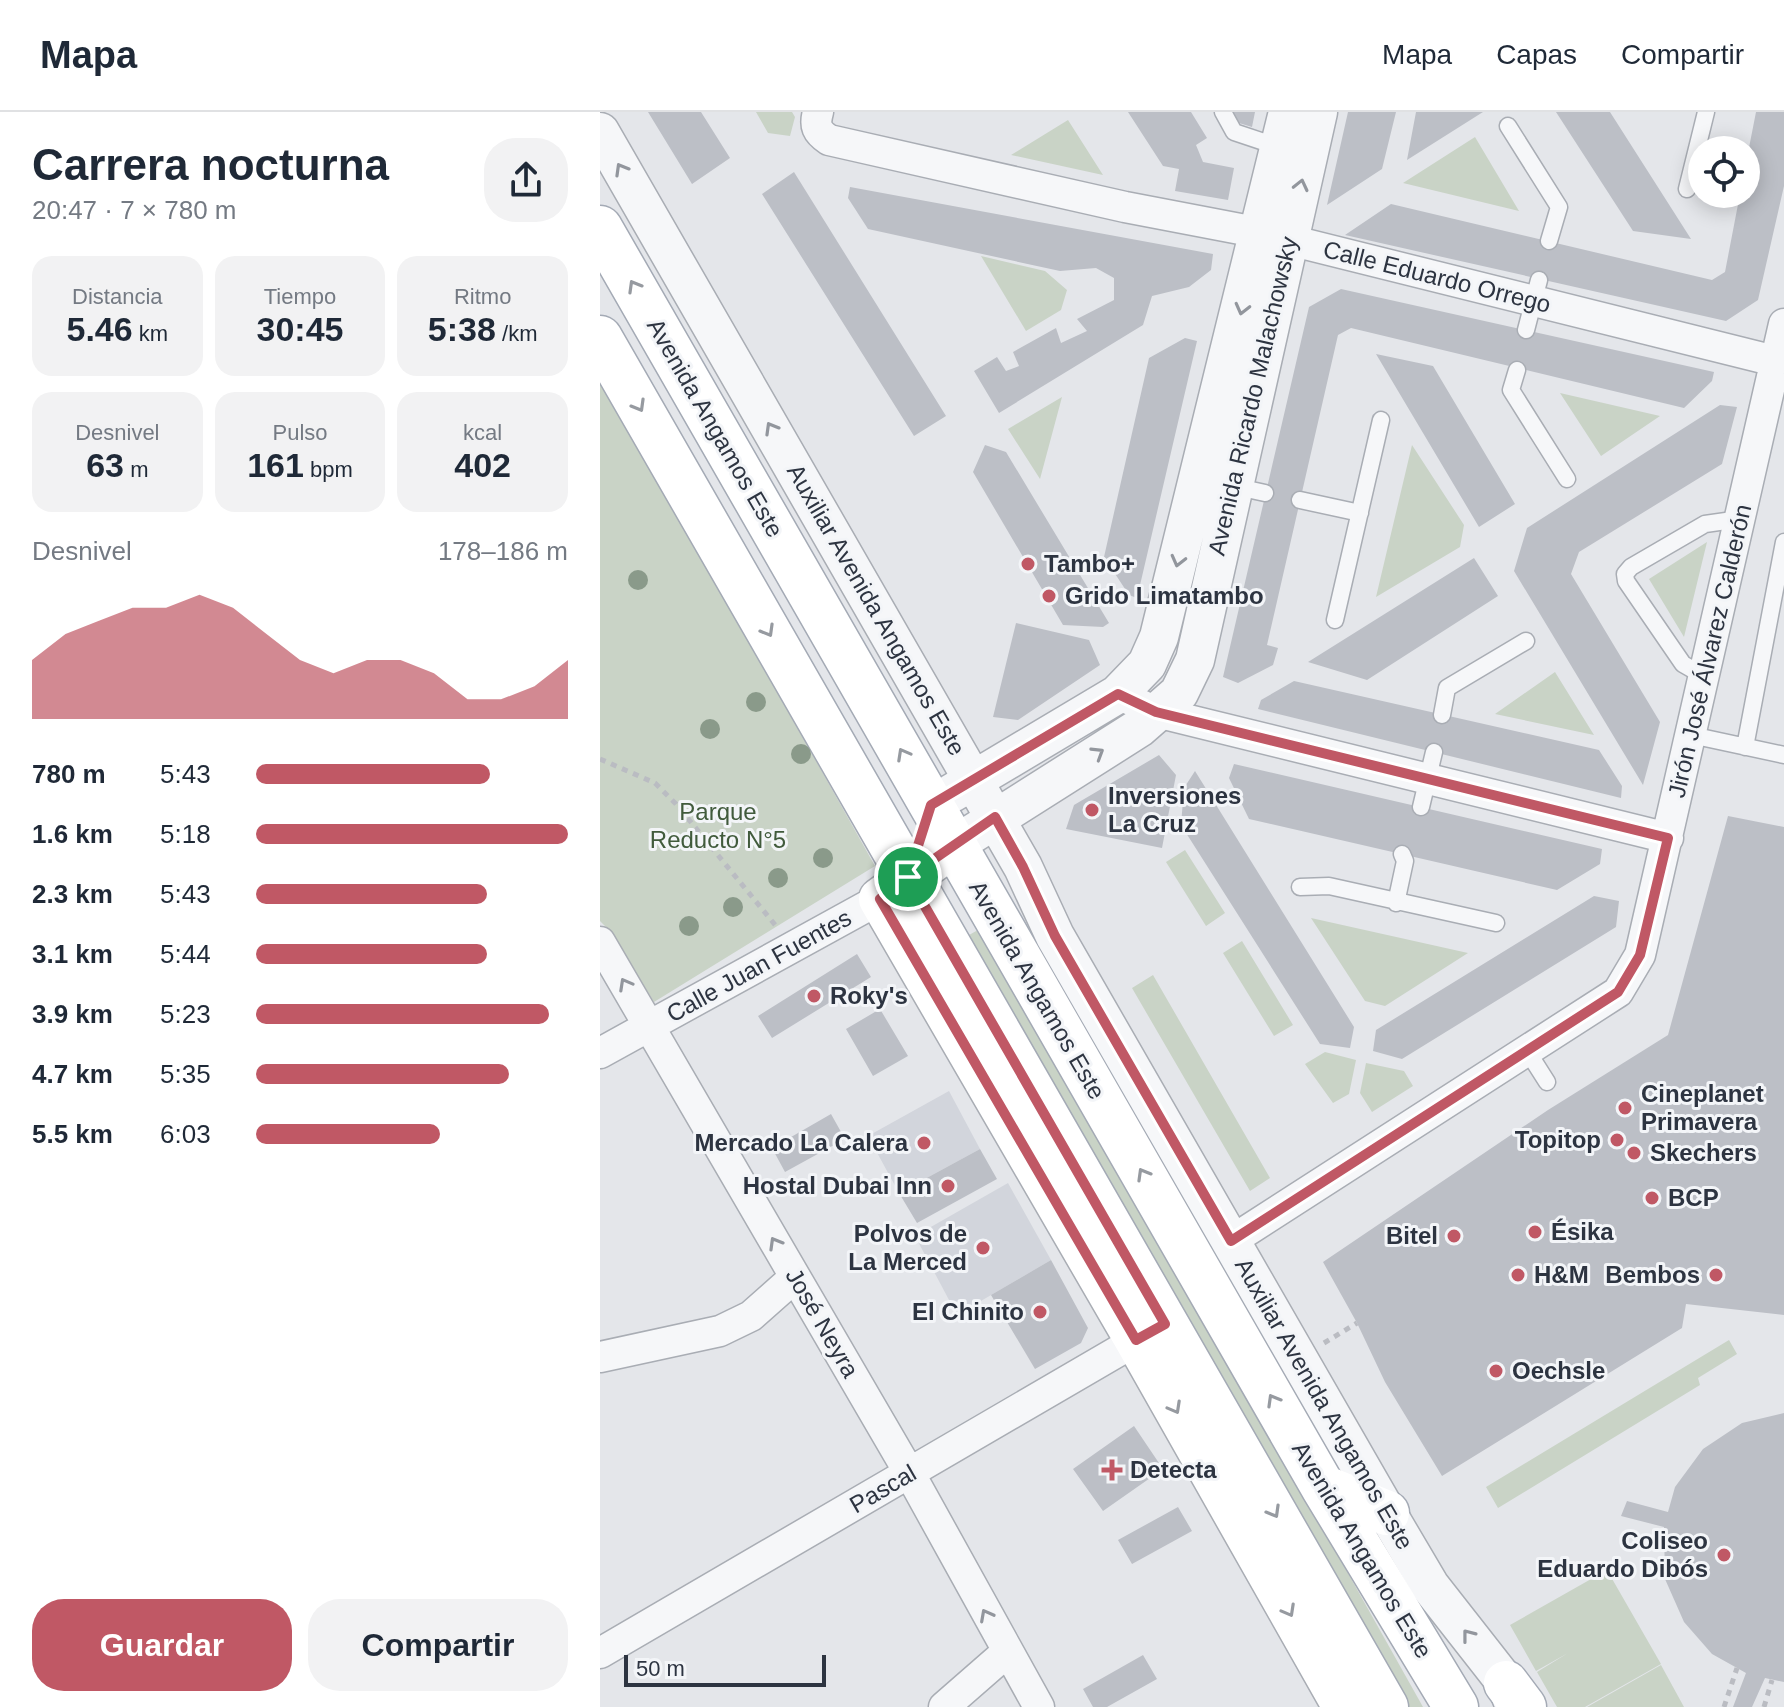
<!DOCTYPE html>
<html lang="es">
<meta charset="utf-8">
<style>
:root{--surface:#fff;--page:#f2f2f3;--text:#1f2937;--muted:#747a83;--line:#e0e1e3;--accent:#c05865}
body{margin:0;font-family:Helvetica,sans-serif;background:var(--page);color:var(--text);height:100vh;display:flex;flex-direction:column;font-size:30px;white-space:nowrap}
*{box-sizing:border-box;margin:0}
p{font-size:26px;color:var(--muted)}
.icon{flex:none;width:44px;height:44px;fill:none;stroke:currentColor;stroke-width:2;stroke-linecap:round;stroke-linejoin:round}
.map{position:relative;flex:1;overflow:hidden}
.side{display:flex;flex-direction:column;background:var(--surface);width:600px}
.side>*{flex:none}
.fabs{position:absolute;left:1088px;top:24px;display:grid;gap:16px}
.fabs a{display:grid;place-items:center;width:72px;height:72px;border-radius:50%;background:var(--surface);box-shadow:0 4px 20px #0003;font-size:40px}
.scale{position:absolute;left:24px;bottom:20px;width:202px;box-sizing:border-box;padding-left:8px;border:4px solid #2d3441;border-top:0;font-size:22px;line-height:28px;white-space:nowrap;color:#2d3441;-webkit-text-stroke:6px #f3f5f8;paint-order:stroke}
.pin{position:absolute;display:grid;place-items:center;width:68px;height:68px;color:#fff;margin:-34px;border:4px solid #fff;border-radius:50%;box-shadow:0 2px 8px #0007}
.round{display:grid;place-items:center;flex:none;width:84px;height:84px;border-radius:32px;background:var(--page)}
.summary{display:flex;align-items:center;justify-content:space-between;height:136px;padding:0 32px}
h1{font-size:44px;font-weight:600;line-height:60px}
.figures{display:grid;grid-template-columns:repeat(3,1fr);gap:12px;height:136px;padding:8px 32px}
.figures div{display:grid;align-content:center;border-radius:20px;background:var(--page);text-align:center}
.figures b{font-size:34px;font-weight:600}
.figures small{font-size:22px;font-weight:400}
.figures p{font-size:22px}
.chart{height:224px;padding:16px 32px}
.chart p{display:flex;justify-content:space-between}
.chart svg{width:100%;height:144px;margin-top:8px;fill:var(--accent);opacity:.7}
.action{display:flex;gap:16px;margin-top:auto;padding:16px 32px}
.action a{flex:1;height:92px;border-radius:32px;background:var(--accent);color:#fff;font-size:32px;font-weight:600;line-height:92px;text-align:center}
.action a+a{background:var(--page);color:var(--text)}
ul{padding:0 32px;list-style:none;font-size:26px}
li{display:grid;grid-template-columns:128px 96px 1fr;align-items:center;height:60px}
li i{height:20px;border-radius:10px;background:var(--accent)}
header{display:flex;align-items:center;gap:48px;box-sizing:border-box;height:112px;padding:0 40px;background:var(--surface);border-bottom:2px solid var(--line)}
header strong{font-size:38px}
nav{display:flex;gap:44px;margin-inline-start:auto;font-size:28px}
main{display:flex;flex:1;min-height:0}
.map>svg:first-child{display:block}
</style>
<header>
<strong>Mapa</strong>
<nav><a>Mapa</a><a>Capas</a><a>Compartir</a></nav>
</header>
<main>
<section class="side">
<div class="summary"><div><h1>Carrera nocturna</h1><p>20:47 · 7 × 780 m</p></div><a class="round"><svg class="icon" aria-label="share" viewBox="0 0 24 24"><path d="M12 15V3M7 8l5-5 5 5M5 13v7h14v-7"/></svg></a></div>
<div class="figures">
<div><p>Distancia</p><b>5.46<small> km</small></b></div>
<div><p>Tiempo</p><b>30:45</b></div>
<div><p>Ritmo</p><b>5:38<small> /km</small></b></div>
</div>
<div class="figures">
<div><p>Desnivel</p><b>63<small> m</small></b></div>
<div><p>Pulso</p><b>161<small> bpm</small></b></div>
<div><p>kcal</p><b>402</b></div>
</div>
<div class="chart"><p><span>Desnivel</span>178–186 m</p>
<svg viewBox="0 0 160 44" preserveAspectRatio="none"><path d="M0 44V26L10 18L20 14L30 10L40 10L50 6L60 10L70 18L80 26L90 30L100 26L110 26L120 30L130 38L140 38L150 34L160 26V44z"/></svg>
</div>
<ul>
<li><b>780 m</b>5:43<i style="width:75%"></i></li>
<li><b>1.6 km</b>5:18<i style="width:100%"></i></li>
<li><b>2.3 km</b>5:43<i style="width:74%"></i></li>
<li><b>3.1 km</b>5:44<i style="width:74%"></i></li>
<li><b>3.9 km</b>5:23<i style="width:94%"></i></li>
<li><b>4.7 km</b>5:35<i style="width:81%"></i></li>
<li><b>5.5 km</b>6:03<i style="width:59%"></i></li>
</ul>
<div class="action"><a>Guardar</a><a>Compartir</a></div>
</section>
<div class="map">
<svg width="1184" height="1595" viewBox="0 0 1184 1595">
<rect width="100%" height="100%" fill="#e4e6ea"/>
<!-- built -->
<path fill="#d2d5dc" d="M349 979 380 1037 299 1081 268 1024Z
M408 1071 451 1148 357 1203 315 1124Z"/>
<!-- green -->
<path fill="#c9d3c6" d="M156 0H192L195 5 190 24 168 21Z
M468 8 503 63 411 43Z
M875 25 919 99 803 71Z
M381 144 445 159 467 178 461 198 426 219Z
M0 264 275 754 54 890 10 819 0 809Z
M960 281 1060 304 1001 344Z
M462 285 440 367 408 317Z
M812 333 864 413 860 435 776 485Z
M1107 430 1084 525 1049 467Z
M955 560 994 623 895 602Z
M585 738 625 801 606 814 566 750Z
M711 806 868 841 785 894 765 889Z
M385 814 823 1595H800L362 827Z
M642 829 693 913 674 924 623 841Z
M553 863 670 1066 650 1079 532 876Z
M725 940 756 948 749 982 733 991 705 952Z
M766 951 804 959 813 974 772 1000 760 981Z
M1129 1228 1137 1242 1098 1266 1100 1273 898 1396 886 1375Z
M1007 1458 1061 1552 985 1595H957L937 1560 968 1541 936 1559 910 1513Z
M1061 1553 1084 1595H987Z"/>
<!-- building -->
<path fill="#bcbfc6" d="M48 0H101L130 46 92 72Z
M528 0H591L607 26 596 33 603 50 634 56 628 88 575 79 579 57 563 54Z
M633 0H655L652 15 639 11Z
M748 0H796L782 57 727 93Z
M816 0H883L807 48Z
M956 0H1010L1091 127 1033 119Z
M1156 0H1184V74L1158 188 1126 209 745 123 791 92 1112 168 1125 160 1140 82H1146V51Z
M194 60 346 304 314 324 162 82Z
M250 75 613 142 611 158 589 175 552 184 543 213 399 301 374 259 397 245 406 259 419 254 413 240 456 216 461 231 487 219 477 207 514 188V166L496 156 460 159 268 117 248 86Z
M741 177 1114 260 1112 269 1084 296 751 216 738 223 667 533 678 536 673 553 638 571 623 565 709 195Z
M585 226 597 229 537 486 529 483 504 445 549 246Z
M776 242 833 254 915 392 879 415Z
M1120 293 1137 295 1122 352 979 440 971 462 1060 610 1043 673 914 459 927 416Z
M385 333 406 340 509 511 503 515 463 513 373 360Z
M874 446 898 484 767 568 708 550Z
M416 511 489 528 500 553 418 608 393 605Z
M694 569 999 638 1022 674 1021 686 658 597 661 588Z
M559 643 576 663 562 736 466 717 474 693Z
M634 652 1002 737 1000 752 957 778 649 707 629 666Z
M595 659 754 915 750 936 720 932 581 713 584 676Z
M1128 704 1184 715V1203L1086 1192 1082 1216 842 1364 785 1270 757 1211 723 1150 948 998 1068 923Z
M994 784 1019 789 1016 815 802 947 773 939 776 918Z
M257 842 271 865 172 926 158 904Z
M280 897 308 944 273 964 246 917Z
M231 1002 245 1027 185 1060 172 1036Z
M380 1037 397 1067 317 1111 299 1081Z
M451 1148 488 1216 481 1231 435 1257 391 1183Z
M1184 1301V1570L1165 1566 1152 1595H1133L1146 1561 1112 1542 1084 1510 1065 1467 1064 1415 1021 1404 1027 1389 1068 1400 1075 1375 1103 1337 1142 1311Z
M534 1314 563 1357 503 1399 473 1357Z
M578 1395 592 1419 532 1452 518 1428Z
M543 1543 557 1567 507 1595H493L483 1577Z"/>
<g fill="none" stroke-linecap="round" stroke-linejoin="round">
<defs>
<path id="service" d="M623 0 634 20 679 35
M908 14 959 95 949 129
M1087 77 1106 0
M926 218 939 168
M917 258 911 278 967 367
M633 374 665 381
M700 388 760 401
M735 508 781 308
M1104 564 1083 552 1026 469 1025 462 1031 455 1105 412 1140 407
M842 603 847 576 926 529
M1091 623 1184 643
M1145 635 1184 430
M821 695 834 640
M700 775 729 774 896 811
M796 791 805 749 802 742
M928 940 947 970"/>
<path id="minor" d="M218 0C214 14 217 20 229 28L525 95 661 121 1175 249
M518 582 556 600 1068 726
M0 830 310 1362 439 1595
M0 941 280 787
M631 1129 1018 880 1040 843 1184 212
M0 1245 120 1219 151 1204 195 1165
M0 1541 551 1220
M344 1595 407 1540"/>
<path id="tertiary" d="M0 20 423 755 455 824 787 1401 830 1474 906 1571 915 1595
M352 681 518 582 547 552 559 525 688 0
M353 734 539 616 579 581 595 548 718 0"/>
<path id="secondary" d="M353 734 280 787 536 1228 744 1595"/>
<path id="primary" d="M0 116 723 1375 856 1595
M0 226 786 1595
M723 1375 787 1401
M906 1571 924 1595"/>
</defs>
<!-- service casing -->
<use href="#service" stroke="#a9adb4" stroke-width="19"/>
<!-- minor casing -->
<use href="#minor" stroke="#a9adb4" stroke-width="33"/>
<!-- tertiary casing -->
<use href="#tertiary" stroke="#a9adb4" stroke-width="41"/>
<!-- secondary casing -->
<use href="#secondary" stroke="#a9adb4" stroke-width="45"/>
<!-- primary casing -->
<use href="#primary" stroke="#a4aab5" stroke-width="47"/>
<!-- path -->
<path stroke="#babcc2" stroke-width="5" stroke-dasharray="6 6" stroke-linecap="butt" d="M0 647 55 671 76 692 176 814
M724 1231 757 1211
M1124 1595 1137 1556
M1164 1595 1172 1568"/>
<!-- service -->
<use href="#service" stroke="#f6f7f9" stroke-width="16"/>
<!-- minor -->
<use href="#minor" stroke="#f6f7f9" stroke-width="30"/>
<!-- tertiary -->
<use href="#tertiary" stroke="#f6f7f9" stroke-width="38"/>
<!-- secondary -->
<use href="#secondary" stroke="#fff" stroke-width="42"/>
<!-- primary -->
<use href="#primary" stroke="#fff" stroke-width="44"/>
</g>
<!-- trees -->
<g fill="#8a9a8a">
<circle cx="38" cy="468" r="10"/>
<circle cx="156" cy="590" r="10"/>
<circle cx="110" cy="617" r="10"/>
<circle cx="201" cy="642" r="10"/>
<circle cx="223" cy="746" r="10"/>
<circle cx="178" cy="766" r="10"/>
<circle cx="133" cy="795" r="10"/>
<circle cx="89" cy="814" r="10"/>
</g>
<!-- one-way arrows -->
<defs><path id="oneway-chevron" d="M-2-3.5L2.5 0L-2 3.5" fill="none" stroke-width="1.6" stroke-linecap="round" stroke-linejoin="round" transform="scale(2)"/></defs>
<g stroke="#92969d">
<use href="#oneway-chevron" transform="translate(21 57) rotate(-120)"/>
<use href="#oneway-chevron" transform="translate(701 73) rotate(-77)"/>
<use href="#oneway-chevron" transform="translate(642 197) rotate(104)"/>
<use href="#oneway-chevron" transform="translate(171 316) rotate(-120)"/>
<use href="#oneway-chevron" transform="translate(578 449) rotate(104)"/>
<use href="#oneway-chevron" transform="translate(498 641) rotate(-32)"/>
<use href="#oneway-chevron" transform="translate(25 872) rotate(-119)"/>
<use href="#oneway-chevron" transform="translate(175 1131) rotate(-120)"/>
<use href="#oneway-chevron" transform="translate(386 1503) rotate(-118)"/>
<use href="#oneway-chevron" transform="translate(868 1523) rotate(-128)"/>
</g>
<g stroke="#969aa0">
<use href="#oneway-chevron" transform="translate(34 174) rotate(-120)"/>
<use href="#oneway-chevron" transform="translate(39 294) rotate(60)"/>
<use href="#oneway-chevron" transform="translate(168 519) rotate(60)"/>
<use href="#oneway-chevron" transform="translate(303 642) rotate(-119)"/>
<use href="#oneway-chevron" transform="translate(543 1062) rotate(-120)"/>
<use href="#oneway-chevron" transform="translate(673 1288) rotate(-120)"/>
<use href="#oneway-chevron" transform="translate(575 1296) rotate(61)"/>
<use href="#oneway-chevron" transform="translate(674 1400) rotate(60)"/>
<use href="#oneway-chevron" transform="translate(689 1499) rotate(61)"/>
</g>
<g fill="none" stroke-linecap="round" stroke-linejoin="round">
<defs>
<path id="route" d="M308 765 280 787 536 1228 565 1212 308 765 395 705 423 755 455 824 631 1129 1018 880 1040 843 1068 726 556 600 518 582 331 693 308 765"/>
</defs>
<!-- route casing -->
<use href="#route" stroke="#fff" stroke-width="16"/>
<!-- route -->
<use href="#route" stroke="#c05865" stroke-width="10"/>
</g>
<!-- markers -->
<g fill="#c05865" stroke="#f3f5f8" stroke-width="3">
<circle cx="428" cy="452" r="8"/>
<circle cx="449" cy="484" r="8"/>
<circle cx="492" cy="698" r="8"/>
<circle cx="214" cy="884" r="8"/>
<circle cx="1025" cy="996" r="8"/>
<circle cx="1017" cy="1028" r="8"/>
<circle cx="324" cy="1031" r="8"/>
<circle cx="1034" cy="1041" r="8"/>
<circle cx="348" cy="1074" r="8"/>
<circle cx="1052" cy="1086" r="8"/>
<circle cx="935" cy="1120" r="8"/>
<circle cx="854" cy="1124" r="8"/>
<circle cx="383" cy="1136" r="8"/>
<circle cx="918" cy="1163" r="8"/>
<circle cx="1116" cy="1163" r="8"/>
<circle cx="440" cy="1200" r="8"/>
<circle cx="896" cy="1259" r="8"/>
<path d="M508 1346h8v8h8v8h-8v8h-8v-8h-8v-8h8z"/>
<circle cx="1124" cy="1443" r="8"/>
</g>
<g text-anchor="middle" stroke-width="6" stroke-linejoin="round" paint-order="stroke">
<!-- street labels -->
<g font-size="24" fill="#2d3441" stroke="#f3f5f8">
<text transform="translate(837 165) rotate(14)" y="8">Calle Eduardo Orrego</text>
<text transform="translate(653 284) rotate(-77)" y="8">Avenida Ricardo Malachowsky</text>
<text transform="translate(115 316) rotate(60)" y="8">Avenida Angamos Este</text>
<text transform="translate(276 498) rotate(60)" y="8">Auxiliar Avenida Angamos Este</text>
<text transform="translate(1110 539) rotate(-77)" y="8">Jirón José Álvarez Calderón</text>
<text transform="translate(159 854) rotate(-29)" y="8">Calle Juan Fuentes</text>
<text transform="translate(437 878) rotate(60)" y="8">Avenida Angamos Este</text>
<text transform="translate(222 1211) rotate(60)" y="8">José Neyra</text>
<text transform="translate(724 1292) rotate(60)" y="8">Auxiliar Avenida Angamos Este</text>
<text transform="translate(283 1377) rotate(-30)" y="8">Pascal</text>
<text transform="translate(762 1438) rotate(59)" y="8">Avenida Angamos Este</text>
</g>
<!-- poi labels -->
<g font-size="24" font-weight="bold" fill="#2d3441" stroke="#f3f5f8" text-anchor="start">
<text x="444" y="460">Tambo+</text>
<text x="465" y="492">Grido Limatambo</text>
<text x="508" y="692">Inversiones<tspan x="508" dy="28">La Cruz</tspan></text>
<text x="230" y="892">Roky's</text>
<text x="1041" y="990">Cineplanet<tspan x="1041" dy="28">Primavera</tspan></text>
<text x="1001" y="1036" text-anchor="end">Topitop</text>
<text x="308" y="1039" text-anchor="end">Mercado La Calera</text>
<text x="1050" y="1049">Skechers</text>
<text x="332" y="1082" text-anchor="end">Hostal Dubai Inn</text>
<text x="1068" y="1094">BCP</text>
<text x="951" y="1128">Ésika</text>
<text x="367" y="1130" text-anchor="end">Polvos de<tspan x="367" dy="28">La Merced</tspan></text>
<text x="838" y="1132" text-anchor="end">Bitel</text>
<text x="934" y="1171">H&amp;M</text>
<text x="1100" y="1171" text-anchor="end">Bembos</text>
<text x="424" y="1208" text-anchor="end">El Chinito</text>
<text x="912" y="1267">Oechsle</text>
<text x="530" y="1366">Detecta</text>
<text x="1108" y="1437" text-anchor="end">Coliseo<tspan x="1108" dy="28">Eduardo Dibós</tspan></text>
</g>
<!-- park labels -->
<g font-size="24" fill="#415b3c" stroke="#f3f5f8">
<text x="118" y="708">Parque<tspan x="118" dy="28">Reducto N°5</tspan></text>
</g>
</g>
</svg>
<div class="fabs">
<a><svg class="icon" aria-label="locate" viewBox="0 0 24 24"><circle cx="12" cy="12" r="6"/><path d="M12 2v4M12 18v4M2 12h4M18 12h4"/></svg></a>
</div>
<div class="scale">50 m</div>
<div class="pin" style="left:308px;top:765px;background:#1e9e55"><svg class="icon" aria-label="arrive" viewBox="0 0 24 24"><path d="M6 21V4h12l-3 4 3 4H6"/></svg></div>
</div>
</main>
